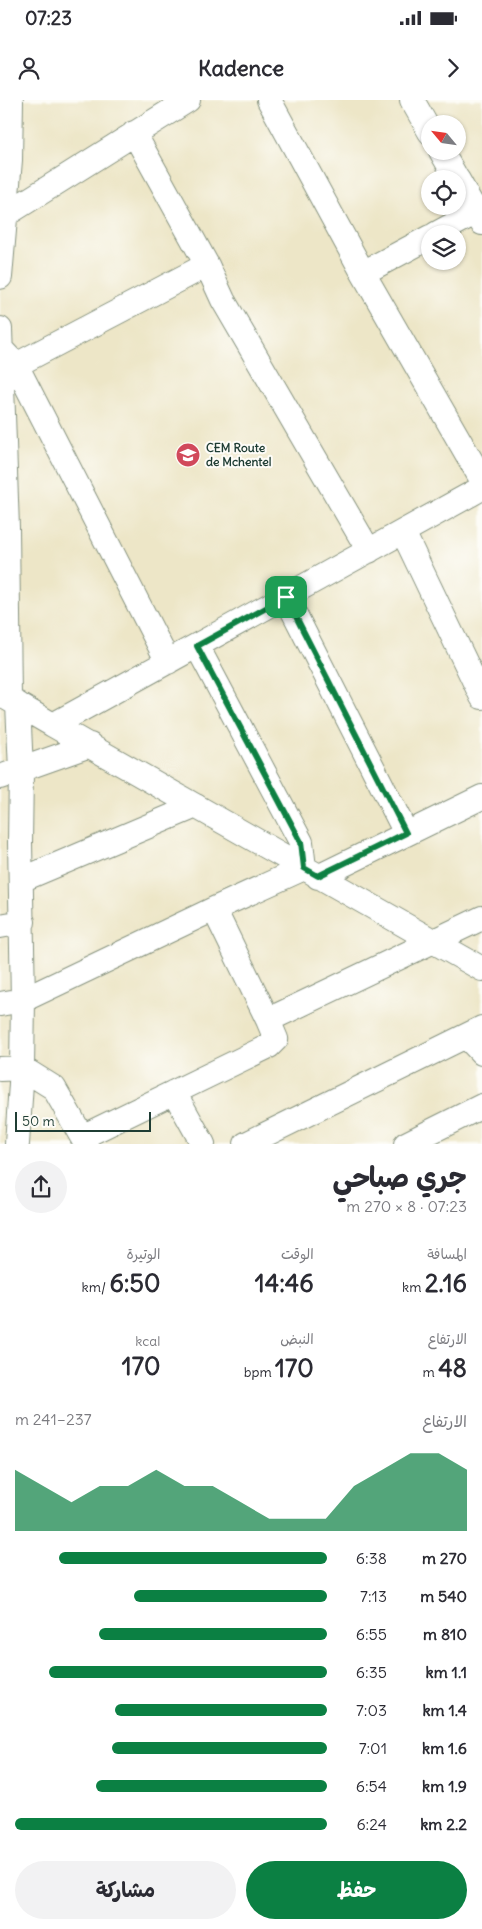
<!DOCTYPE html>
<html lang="ar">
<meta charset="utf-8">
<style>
:root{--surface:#fff;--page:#f2f2f3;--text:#2b2b33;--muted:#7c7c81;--accent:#0b8043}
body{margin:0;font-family:Delius,"Playpen Sans Arabic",sans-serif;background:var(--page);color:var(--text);direction:rtl;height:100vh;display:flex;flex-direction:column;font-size:19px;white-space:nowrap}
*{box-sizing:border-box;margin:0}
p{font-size:16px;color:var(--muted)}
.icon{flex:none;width:28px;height:28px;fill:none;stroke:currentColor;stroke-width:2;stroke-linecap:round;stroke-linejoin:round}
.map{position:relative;height:1044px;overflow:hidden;direction:ltr}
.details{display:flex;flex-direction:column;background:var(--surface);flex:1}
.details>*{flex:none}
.needle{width:32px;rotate:299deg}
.fabs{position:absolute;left:421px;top:15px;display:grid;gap:10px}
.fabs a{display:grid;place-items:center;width:45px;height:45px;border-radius:50%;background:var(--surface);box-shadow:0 1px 4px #0004;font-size:25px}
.scale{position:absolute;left:15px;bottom:12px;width:136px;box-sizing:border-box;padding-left:5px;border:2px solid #1f3d34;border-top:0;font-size:14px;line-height:18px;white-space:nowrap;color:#1f3d34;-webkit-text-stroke:4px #fdfcf7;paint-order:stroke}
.pin{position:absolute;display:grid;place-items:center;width:42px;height:42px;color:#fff;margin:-21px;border-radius:10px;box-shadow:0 2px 8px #0006}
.round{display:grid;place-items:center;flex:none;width:52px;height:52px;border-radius:26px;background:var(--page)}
.head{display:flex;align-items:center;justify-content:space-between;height:85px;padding:0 15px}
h1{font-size:28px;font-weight:700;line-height:38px}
.stats{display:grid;grid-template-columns:repeat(3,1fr);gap:8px;height:85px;padding:5px 15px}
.stats div{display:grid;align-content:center}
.stats b{font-size:25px;font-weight:700}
.stats small{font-size:14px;font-weight:400}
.stats p{font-size:14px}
.chart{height:140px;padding:10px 15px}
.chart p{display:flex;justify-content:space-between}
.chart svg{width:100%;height:90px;margin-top:5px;fill:var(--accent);opacity:.7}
.primary-button{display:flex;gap:10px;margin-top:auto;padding:10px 15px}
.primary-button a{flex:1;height:58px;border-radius:30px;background:var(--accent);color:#fff;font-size:20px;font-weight:700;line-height:58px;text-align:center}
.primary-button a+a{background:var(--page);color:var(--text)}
ul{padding:0 15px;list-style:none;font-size:16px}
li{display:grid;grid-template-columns:80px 60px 1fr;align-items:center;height:38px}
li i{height:12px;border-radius:6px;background:var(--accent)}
.status{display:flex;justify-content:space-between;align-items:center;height:35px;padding:0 25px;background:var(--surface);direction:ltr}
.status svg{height:14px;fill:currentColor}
header{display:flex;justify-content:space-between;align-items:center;height:65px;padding:0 15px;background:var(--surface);font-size:22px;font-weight:700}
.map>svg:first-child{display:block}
</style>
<div class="status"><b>07:23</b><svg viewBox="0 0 49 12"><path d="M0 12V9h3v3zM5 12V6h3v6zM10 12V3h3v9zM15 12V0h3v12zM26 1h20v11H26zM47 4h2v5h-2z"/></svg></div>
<header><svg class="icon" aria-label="forward" viewBox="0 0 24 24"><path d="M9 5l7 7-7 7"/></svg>Kadence<svg class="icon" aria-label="person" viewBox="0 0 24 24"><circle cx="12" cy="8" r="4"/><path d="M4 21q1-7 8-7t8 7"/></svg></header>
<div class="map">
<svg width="482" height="1044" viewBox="0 0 482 1044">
<rect width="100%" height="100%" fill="#fdfcf7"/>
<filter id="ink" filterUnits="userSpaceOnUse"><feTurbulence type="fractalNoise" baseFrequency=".02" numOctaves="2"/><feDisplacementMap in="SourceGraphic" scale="10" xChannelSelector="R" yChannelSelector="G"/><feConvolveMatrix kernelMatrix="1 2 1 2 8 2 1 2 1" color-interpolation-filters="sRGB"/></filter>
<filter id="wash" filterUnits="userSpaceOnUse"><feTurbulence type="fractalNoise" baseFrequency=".0096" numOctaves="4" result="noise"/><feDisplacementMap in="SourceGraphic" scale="20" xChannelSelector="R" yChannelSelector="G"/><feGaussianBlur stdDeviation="1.12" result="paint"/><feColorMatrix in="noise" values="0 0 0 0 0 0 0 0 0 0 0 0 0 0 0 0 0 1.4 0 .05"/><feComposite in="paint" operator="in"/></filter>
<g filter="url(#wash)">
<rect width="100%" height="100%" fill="#ede6c7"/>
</g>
<g filter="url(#ink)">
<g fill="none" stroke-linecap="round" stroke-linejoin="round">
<defs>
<path id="minor" d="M269 0 363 173 482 380
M412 0 430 32
M134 33 207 165 223 200 369 451
M441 51 457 79
M458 80 482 123
M5 115 188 0
M436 134 482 109
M363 173 430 137
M0 177 10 60 11 0
M0 229 7 428 9 599
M0 248 16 265 168 562
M16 265 207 165
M403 432 482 597
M286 497 406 733
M0 594 53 625 482 388
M53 625 482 869
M0 677 90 645
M318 777 482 697
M21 780 196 706
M0 826 23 822
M0 904 23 900 214 809 304 768 301 742 197 546
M268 920 482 818
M466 936 482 953
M0 969 22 968 54 988 86 1044
M174 992 203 1044
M82 1037 269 946 276 939 268 920 214 809
M17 1044 22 968 23 900 20 743 21 670 18 604
M246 1044 482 928
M406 1044 482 1006"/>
</defs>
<!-- minor casing -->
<use href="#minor" stroke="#86927e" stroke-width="26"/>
<!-- minor -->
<use href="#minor" stroke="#fff" stroke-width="24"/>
</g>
</g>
<g fill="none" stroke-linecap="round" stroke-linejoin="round" filter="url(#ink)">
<defs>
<path id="route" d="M286 497 406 733 318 776 304 768 301 742 197 546Z"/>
</defs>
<!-- route casing -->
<use href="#route" stroke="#fff" stroke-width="10"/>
<!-- route -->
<use href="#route" stroke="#0b8043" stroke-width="6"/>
</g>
<!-- icons -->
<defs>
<symbol id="school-disc" viewBox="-11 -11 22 22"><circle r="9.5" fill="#d1495b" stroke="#fdfcf7"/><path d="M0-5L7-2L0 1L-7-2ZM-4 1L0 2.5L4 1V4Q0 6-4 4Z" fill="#fff"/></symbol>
</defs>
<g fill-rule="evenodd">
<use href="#school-disc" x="174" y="341" width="28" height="28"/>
</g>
<g text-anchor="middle" stroke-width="4" stroke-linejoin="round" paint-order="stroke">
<!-- poi labels -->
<g font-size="12" font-weight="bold" fill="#1f3d34" stroke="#fdfcf7" text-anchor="start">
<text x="206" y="352">CEM Route<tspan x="206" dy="14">de Mchentel</tspan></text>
</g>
</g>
</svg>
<div class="fabs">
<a><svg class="needle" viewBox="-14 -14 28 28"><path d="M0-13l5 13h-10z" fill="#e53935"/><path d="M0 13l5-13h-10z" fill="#7c7c81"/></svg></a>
<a><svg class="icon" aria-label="locate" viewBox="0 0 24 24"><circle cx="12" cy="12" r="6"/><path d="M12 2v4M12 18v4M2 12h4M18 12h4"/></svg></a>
<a><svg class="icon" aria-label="layers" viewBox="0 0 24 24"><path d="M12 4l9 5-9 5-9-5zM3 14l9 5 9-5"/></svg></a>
</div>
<div class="scale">50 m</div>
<div class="pin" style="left:286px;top:497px;background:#1e9e55"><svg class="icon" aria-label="arrive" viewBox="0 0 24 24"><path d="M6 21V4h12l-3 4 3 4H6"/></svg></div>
</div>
<section class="details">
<div class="head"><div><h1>جري صباحي</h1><p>07:23 · 8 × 270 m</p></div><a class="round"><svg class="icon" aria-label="share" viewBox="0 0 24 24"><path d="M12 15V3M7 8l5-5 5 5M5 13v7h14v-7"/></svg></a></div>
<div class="stats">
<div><p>المسافة</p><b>2.16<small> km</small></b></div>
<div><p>الوقت</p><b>14:46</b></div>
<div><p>الوتيرة</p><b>6:50<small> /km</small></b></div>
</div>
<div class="stats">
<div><p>الارتفاع</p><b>48<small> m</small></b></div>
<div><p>النبض</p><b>170<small> bpm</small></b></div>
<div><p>kcal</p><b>170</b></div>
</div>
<div class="chart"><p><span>الارتفاع</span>237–241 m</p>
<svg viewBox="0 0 160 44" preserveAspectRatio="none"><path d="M0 44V14L10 22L20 30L30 22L40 22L50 14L60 22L70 22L80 30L90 38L100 38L110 38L120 22L130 14L140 6L150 6L160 14V44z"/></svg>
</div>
<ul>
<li><b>270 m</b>6:38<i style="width:86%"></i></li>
<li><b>540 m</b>7:13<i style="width:62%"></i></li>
<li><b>810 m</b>6:55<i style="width:73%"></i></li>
<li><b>1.1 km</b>6:35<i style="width:89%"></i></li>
<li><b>1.4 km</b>7:03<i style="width:68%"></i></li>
<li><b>1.6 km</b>7:01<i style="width:69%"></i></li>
<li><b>1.9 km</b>6:54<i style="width:74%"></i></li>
<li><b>2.2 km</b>6:24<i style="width:100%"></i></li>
</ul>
<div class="primary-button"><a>حفظ</a><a>مشاركة</a></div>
</section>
